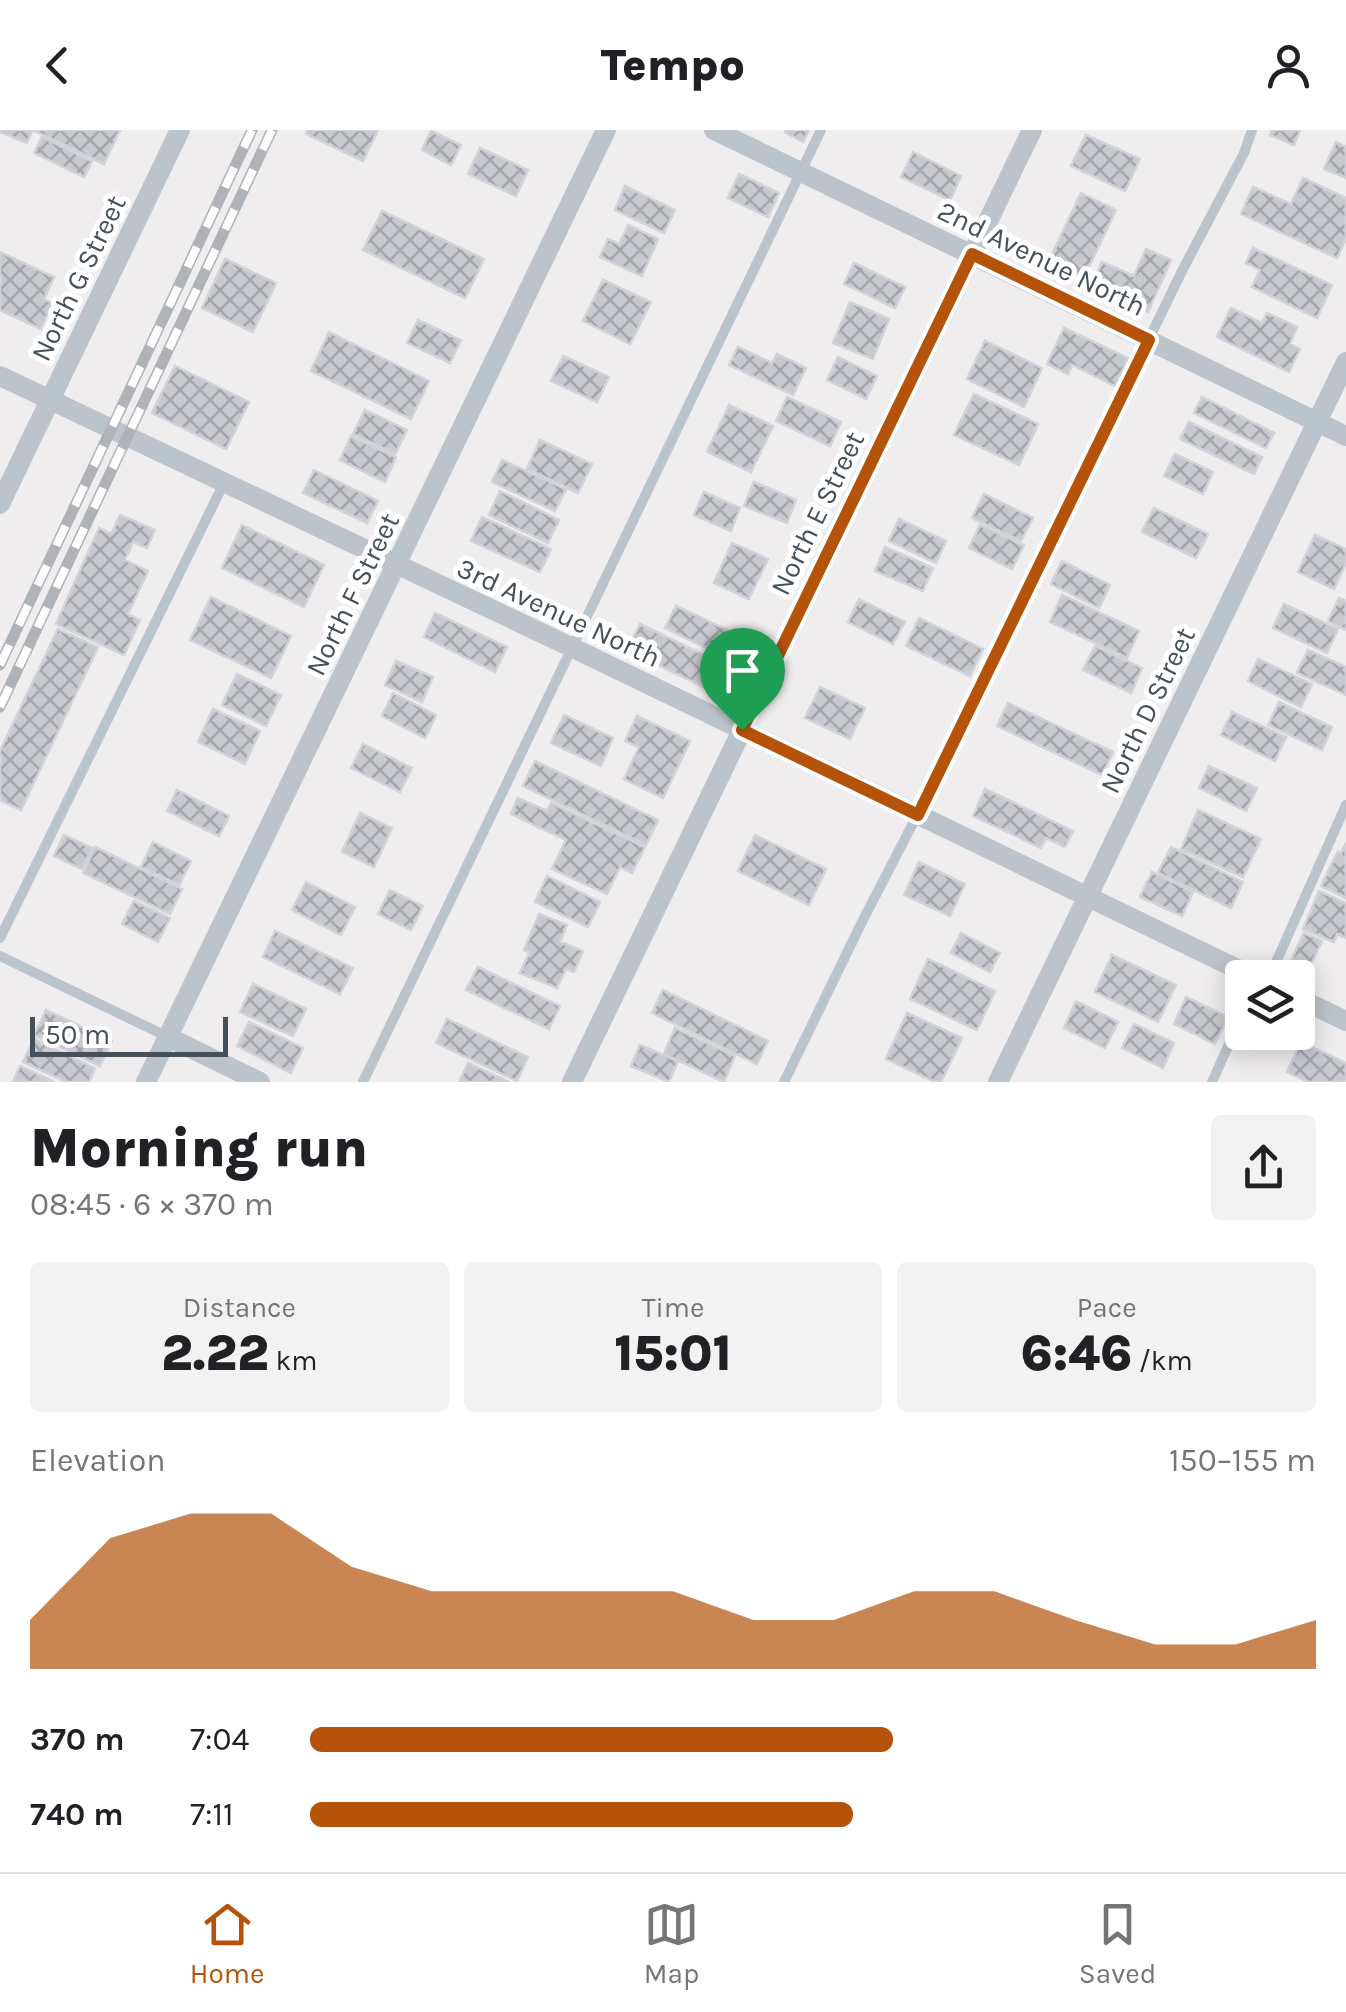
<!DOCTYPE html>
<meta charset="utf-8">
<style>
:root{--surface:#fff;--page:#f2f2f2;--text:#202124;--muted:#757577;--line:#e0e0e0;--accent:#b45309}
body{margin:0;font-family:Karla,sans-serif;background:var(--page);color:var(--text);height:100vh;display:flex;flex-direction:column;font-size:38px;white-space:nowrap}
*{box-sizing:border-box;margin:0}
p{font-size:32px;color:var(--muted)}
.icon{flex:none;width:55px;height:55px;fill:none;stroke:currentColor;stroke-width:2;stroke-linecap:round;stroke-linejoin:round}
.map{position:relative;height:952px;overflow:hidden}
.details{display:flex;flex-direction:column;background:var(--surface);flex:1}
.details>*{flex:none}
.buttons{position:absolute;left:1225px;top:830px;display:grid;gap:20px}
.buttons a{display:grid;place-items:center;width:90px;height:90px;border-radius:10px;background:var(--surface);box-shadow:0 5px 25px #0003;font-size:50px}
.scale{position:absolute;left:30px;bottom:25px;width:198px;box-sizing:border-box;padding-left:10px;border:5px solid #465058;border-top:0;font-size:28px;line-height:35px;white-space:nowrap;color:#465058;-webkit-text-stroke:8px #fff;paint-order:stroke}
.pin{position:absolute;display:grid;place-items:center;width:85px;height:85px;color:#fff;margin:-102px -42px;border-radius:50% 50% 50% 0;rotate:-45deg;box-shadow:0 0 10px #0007}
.pin .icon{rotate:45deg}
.round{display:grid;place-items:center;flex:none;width:105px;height:105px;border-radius:10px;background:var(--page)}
.headline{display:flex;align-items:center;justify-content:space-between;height:170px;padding:0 30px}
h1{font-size:55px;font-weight:800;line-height:75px}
.metrics{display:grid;grid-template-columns:repeat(3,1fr);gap:15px;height:170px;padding:10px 30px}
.metrics div{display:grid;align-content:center;border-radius:10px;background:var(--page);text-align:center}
.metrics b{font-size:50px;font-weight:800}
.metrics small{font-size:28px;font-weight:400}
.metrics p{font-size:28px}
.chart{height:280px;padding:20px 30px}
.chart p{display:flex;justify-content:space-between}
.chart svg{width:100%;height:180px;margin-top:10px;fill:var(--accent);opacity:.7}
ul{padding:0 30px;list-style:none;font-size:32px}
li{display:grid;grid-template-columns:160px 120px 1fr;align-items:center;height:75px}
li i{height:25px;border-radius:12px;background:var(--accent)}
header{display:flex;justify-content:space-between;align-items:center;height:130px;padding:0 30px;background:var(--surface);font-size:45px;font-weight:800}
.tabs{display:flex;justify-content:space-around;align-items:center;height:140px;border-top:2px solid var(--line);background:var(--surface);font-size:28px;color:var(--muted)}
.tabs a{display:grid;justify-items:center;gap:5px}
.tabs .current{color:var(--accent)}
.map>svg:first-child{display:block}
</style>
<header><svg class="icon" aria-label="back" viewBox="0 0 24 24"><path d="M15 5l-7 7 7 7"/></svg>Tempo<svg class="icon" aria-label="person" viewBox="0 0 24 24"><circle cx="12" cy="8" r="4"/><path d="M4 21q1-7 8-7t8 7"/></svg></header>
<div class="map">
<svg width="1346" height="952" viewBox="0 0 1346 952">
<defs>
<pattern id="building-cross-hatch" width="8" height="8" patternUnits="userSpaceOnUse" patternTransform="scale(2.5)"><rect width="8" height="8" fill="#c7c9cf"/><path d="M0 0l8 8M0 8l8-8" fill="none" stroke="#a3a6ab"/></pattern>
</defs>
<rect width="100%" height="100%" fill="#efeded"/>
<!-- building -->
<path fill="url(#building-cross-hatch)" stroke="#d1d3d8" stroke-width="2.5" d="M0 0H29L32 1 27 13 0 2Z
M33 0H120L104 34Z
M308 0H378L363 31 306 4Z
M786 0H809L803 12 785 2Z
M1272 0H1300L1294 15 1270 5Z
M431 1 461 15 451 35 422 20Z
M1086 5 1140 29 1125 61 1071 36Z
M42 7 92 31 84 47 34 23Z
M1336 12 1346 17V48L1324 39Z
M480 18 528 40 516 66 468 44Z
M913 22 961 46 950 70 901 47Z
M739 44 779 63 768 87 728 68Z
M1303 48 1346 68V109L1337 128 1241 84 1253 57 1291 74Z
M625 56 675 80 664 103 615 80Z
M1081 63 1116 80 1084 147 1049 131Z
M382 81 484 129 465 168 363 120Z
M628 95 658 109 642 146 600 127 608 109 619 114Z
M1253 118 1332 155 1317 188 1252 157 1260 140 1246 133Z
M1146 119 1171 130 1148 182 1091 158 1102 132 1134 146Z
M0 122 54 147 44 169 52 173 41 199 0 180Z
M225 129 276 153 253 202 202 178Z
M854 133 905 157 895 178 844 154Z
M603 150 651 172 630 214 583 191Z
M850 172 889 189 873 229 833 213Z
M1231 178 1262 193 1267 183 1297 197 1290 214 1300 219 1289 242 1217 207Z
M418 190 461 210 450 233 407 213Z
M1064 198 1128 228 1115 256 1072 235 1068 244 1047 234Z
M329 202 429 251 411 289 311 241Z
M985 211 1042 238 1024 277 967 249Z
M738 217 772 233 777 224 806 238 793 265 729 235Z
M563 226 609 247 597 272 551 251Z
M838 227 877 246 866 269 827 250Z
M175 236 249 272 226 319 152 283Z
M974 264 1038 294 1019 335 954 305Z
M787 267 841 292 830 316 776 291Z
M1202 267 1274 303 1266 318 1194 283Z
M729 275 773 296 751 342 707 322Z
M365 280 407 300 395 324 353 304Z
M1189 292 1262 327 1254 344 1180 309Z
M351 306 396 327 385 352 340 330Z
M540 310 592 334 578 363 527 339Z
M1175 324 1213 342 1203 364 1164 346Z
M502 330 566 359 555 381 492 352Z
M314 340 378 371 367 393 303 363Z
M754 352 796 370 787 393 744 376Z
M500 361 559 390 548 413 489 385Z
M704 362 740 378 731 401 694 385Z
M984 364 1033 388 1021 411 972 388Z
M1154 378 1208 404 1196 428 1142 402Z
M120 385 155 400 147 418 133 412 125 430 148 441 128 484 140 490 124 525 56 494 99 398 111 404Z
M482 387 551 419 540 442 471 411Z
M899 389 946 411 936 433 889 411Z
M242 395 324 435 304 477 222 438Z
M980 395 1024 415 1012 439 969 418Z
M1315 405 1346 419V433L1334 459 1298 442Z
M732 413 768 429 749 469 714 453Z
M885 417 933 438 923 461 875 441Z
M1062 431 1110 455 1099 478 1051 454Z
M1062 465 1139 501 1127 528 1050 492Z
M211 467 291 506 271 548 190 510Z
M1339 468 1346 471V500L1328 491Z
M859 469 905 492 893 514 848 492Z
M1284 474 1338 499 1327 523 1273 498Z
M676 476 734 503 723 526 665 498Z
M435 483 507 517 495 542 424 507Z
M919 488 983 519 970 546 906 516Z
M640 494 727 536 714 562 627 520Z
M58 499 98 517 21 680 0 670V621Z
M1095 516 1142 538 1131 563 1083 540Z
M1308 520 1346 537V565L1297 543Z
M1258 529 1312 554 1301 577 1248 551Z
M396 531 433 547 422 572 385 555Z
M237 544 281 565 266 596 222 575Z
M820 557 865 578 850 609 805 588Z
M393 563 436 585 425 608 382 586Z
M1279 572 1332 597 1322 620 1268 595Z
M1008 573 1113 622 1102 645 997 596Z
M213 579 260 601 245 634 198 612Z
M1232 582 1286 607 1275 631 1221 605Z
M564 585 613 608 601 636 551 613Z
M637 586 690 611 663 668 624 649 639 617 625 611Z
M363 614 412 638 400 662 351 638Z
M535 631 658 690 646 715 523 656Z
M1209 636 1257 658 1246 681 1199 658Z
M985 659 1073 701 1065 717 1046 708 1041 718 973 686Z
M177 660 229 686 219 706 167 681Z
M518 668 547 681 551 673 645 717 632 743 620 737 607 764 552 739 566 710 511 684Z
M1198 680 1261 709 1243 747 1181 719Z
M360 683 392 698 374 737 342 722Z
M64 705 92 718 82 739 54 726Z
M755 705 826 739 809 775 738 741Z
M153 712 191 731 179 755 141 737Z
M1346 713V768L1321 756 1338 721 1341 723Z
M95 717 182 759 170 784 83 743Z
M1171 717 1243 752 1231 778 1158 743Z
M919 732 965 754 950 786 904 765Z
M1152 742 1193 762 1182 786 1140 767Z
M547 746 600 772 588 797 535 772Z
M306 752 355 777 341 805 292 780Z
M390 760 423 776 411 800 378 784Z
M1319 761 1346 773V808L1337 804 1334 812 1303 799Z
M134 771 170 788 158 812 122 794Z
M539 784 567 795 560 812 583 821 574 842 566 839 557 858 520 843 529 823 524 820Z
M275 801 353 838 340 864 263 827Z
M961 803 1000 823 990 842 951 823Z
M1304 803 1322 811 1306 845 1288 837Z
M1112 825 1176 855 1158 892 1095 862Z
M928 829 995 861 977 900 910 869Z
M478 837 560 876 549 899 466 860Z
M253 854 306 879 293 906 240 882Z
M663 860 768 911 757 934 652 883Z
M1186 867 1228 887 1215 914 1174 894Z
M1076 871 1118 892 1105 918 1064 898Z
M46 880 112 911 100 936 34 905Z
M907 883 962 908 941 952H935L886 929Z
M447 889 528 927 517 951 436 913Z
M249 892 303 918 291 943 237 916Z
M1134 894 1174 913 1163 938 1122 918Z
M675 898 735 926 724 952 664 924Z
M34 909 95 938 89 952H66L23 932Z
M1301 912 1346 933V952H1308L1287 942Z
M640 915 678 931 669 952 631 936Z
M468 933 509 952H459Z
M20 936 54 952H13Z"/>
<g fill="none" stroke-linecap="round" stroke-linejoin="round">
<!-- service -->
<path stroke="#bcc4cb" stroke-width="10" d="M0 808 224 353
M0 826 168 907
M1269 848 1346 675
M363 952 821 0
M784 952 862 792 927 666 1182 141 1244 23 1252 0
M1212 952 1242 885"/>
<!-- minor -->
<path stroke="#bcc4cb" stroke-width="20" d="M714 0 1346 306
M0 246 571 517 1256 848
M0 374 180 0
M1298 868 1346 891
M168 907 260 952
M146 952 606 0
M572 952 1032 0
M998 952 1346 232"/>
<defs>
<path id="rail" d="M0 535 252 0
M0 577 272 0"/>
</defs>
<!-- rail casing -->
<use href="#rail" stroke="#afb2b7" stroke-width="11"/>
<!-- rail -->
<use href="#rail" stroke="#fff" stroke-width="8" stroke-dasharray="22" stroke-linecap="butt"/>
</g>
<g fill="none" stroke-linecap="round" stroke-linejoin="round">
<defs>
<path id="route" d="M972 124 1149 210 918 685 742 600Z"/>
</defs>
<!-- route casing -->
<use href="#route" stroke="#fff" stroke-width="20"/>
<!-- route -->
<use href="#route" stroke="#b45309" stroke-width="12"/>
</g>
<g text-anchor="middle" stroke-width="10" stroke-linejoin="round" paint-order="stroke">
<!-- street labels -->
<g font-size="28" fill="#465058" stroke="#fff">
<text transform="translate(1042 128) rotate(26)" y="10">2nd Avenue North</text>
<text transform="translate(78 148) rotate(-64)" y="10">North G Street</text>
<text transform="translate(817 383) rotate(-64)" y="10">North E Street</text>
<text transform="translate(352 464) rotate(-64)" y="10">North F Street</text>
<text transform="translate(559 482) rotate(25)" y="10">3rd Avenue North</text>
<text transform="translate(1147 580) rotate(-64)" y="10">North D Street</text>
</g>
</g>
</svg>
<div class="buttons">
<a><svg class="icon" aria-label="layers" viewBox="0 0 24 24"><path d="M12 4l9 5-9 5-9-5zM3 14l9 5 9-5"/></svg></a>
</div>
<div class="scale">50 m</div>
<div class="pin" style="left:742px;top:600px;background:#1e9e55"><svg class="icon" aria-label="arrive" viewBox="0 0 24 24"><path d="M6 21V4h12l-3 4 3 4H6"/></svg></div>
</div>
<section class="details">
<div class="headline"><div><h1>Morning run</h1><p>08:45 · 6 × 370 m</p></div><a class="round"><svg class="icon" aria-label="share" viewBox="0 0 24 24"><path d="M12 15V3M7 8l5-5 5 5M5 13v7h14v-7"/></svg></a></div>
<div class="metrics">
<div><p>Distance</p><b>2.22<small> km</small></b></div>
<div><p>Time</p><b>15:01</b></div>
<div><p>Pace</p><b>6:46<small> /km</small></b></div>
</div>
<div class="chart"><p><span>Elevation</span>150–155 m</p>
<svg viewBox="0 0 160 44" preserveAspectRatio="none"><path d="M0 44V32L10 12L20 6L30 6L40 19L50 25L60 25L70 25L80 25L90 32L100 32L110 25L120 25L130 32L140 38L150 38L160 32V44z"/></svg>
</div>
<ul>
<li><b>370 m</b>7:04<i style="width:58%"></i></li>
<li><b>740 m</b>7:11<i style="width:54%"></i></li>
</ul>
</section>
<nav class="tabs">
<a class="current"><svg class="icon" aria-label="home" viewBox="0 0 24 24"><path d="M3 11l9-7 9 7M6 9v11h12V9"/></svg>Home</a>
<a><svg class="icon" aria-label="map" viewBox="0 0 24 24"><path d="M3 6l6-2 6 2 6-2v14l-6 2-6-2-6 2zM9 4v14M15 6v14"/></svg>Map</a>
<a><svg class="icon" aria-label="saved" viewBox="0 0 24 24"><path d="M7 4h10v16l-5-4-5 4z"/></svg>Saved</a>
</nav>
